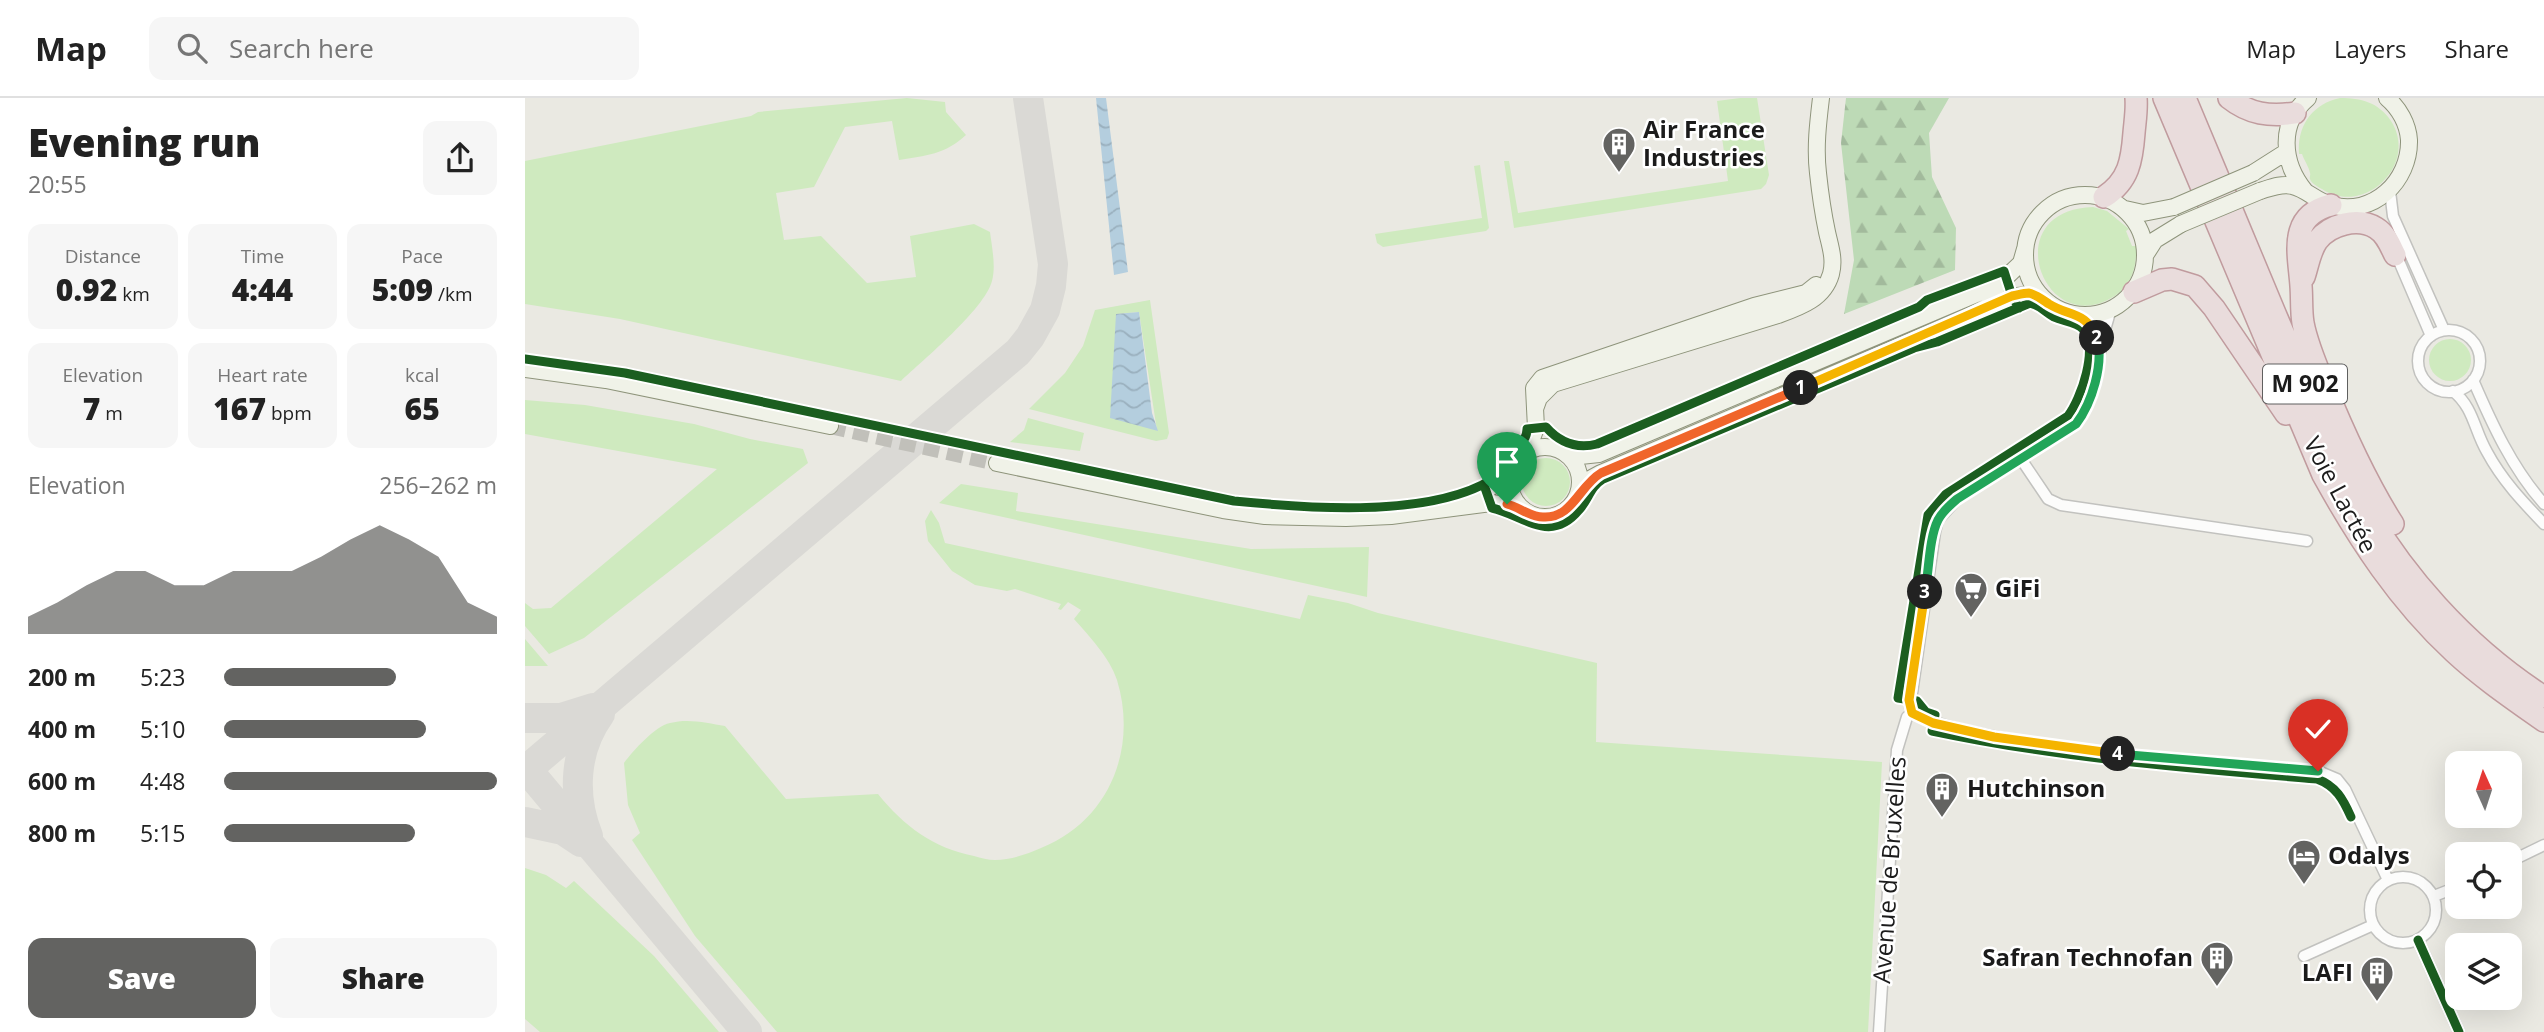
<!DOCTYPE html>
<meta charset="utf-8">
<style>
:root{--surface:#fff;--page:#f6f6f6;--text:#222;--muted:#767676;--line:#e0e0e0;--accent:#636361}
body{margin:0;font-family:"Open Sans",sans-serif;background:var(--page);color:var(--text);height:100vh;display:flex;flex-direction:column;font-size:26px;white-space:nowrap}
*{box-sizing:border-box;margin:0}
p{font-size:23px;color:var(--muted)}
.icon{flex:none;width:38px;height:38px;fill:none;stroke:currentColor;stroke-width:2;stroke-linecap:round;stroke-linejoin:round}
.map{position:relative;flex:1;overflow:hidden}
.side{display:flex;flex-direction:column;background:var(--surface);width:525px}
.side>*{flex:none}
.needle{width:46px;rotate:357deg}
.tools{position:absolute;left:1920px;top:653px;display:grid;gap:14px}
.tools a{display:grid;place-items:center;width:77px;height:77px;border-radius:14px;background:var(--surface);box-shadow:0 7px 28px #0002;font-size:35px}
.pin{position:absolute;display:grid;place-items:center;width:60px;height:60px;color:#fff;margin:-72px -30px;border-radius:50% 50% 50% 0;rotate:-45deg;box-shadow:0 0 7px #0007}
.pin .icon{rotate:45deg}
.km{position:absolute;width:35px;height:35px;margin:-18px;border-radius:50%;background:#222;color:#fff;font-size:19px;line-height:35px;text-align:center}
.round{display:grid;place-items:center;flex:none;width:74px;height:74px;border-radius:14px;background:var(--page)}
.head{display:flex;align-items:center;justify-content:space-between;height:119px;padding:0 28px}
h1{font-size:38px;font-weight:800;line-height:52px}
.figures{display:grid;grid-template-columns:repeat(3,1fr);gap:10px;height:119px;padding:7px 28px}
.figures div{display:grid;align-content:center;border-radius:14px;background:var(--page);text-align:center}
.figures b{font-size:30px;font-weight:800}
.figures small{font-size:19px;font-weight:400}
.figures p{font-size:19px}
.chart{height:196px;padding:14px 28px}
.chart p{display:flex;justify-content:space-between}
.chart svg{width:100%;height:126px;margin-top:7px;fill:var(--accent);opacity:.7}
.primary-button{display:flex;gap:14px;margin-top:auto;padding:14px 28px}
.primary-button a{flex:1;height:80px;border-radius:14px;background:var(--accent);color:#fff;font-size:28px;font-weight:800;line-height:80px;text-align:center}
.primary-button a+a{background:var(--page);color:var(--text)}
ul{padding:0 28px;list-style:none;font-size:23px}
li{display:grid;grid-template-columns:112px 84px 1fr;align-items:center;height:52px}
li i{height:18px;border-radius:9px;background:var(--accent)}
header{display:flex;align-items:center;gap:42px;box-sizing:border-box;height:98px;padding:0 35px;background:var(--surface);border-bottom:2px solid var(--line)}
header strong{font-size:33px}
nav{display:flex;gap:38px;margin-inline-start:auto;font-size:24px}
.search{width:490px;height:63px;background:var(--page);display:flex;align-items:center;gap:18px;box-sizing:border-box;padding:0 24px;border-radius:14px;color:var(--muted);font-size:26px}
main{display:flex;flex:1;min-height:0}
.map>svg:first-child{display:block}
</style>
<header>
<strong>Map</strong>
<div class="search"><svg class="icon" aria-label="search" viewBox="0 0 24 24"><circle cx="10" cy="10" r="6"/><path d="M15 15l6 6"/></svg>Search here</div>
<nav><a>Map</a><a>Layers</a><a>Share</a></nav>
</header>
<main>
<section class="side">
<div class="head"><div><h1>Evening run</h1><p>20:55</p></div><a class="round"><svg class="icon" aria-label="share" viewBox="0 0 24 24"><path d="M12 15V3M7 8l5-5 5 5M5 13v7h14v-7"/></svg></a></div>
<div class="figures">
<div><p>Distance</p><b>0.92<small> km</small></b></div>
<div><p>Time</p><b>4:44</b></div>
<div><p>Pace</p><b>5:09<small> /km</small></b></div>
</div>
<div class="figures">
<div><p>Elevation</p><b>7<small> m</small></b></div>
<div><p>Heart rate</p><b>167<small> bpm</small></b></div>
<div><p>kcal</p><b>65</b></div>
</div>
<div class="chart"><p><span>Elevation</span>256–262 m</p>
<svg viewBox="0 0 160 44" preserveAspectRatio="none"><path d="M0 44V38L10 33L20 27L30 22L40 22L50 27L60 27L70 22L80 22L90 22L100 17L110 11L120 6L130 11L140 17L150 33L160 38V44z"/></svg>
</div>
<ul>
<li><b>200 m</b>5:23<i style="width:63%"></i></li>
<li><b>400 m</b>5:10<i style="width:74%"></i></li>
<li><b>600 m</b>4:48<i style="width:100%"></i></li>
<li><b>800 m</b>5:15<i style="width:70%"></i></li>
</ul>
<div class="primary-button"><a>Save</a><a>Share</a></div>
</section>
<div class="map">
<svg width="2019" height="934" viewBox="0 0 2019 934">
<defs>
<pattern id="forest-firs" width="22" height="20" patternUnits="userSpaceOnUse" patternTransform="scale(1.75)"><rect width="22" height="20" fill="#bddab6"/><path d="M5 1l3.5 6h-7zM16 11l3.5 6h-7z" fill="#a2ba9c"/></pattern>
<pattern id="water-waves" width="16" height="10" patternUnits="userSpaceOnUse" patternTransform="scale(1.75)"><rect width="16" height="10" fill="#b4cede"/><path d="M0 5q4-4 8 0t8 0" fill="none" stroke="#9ab0be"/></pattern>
</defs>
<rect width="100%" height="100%" fill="#eae9e2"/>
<!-- grass -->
<path fill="#cfeabf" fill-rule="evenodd" d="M382 0 420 4 421 14 441 37C421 56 400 58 374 62L367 23 320 29 289 89 251 95 259 142 296 138 342 185 391 179 385 138 449 126 465 134C467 150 471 168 467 183 459 212 399 261 376 283L95 221 0 206V63L226 18 233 14Z
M1215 0H1232L1244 77 1241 86 1236 91 989 130 979 63H984L993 115 1203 83 1192 3Z
M1815 0C1836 0 1853 4 1866 23 1894 66 1839 119 1797 91 1793 89 1786 85 1785 81 1784 79 1786 77 1785 75 1784 69 1779 62 1777 56H1774C1772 28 1787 6 1815 0Z
M955 67 964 130 961 133 858 149 852 145 850 136 957 120 949 68Z
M1568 109 1582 113 1604 131 1601 133 1607 148H1611C1612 168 1607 188 1588 199 1518 242 1471 112 1568 109Z
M625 202 644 335 642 341 631 343 504 311 540 275 558 248 570 212ZM614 214 632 333 590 254 592 216Z
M1904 262a21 21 0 1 1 42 0a21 21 0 1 1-42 0Z
M0 302 60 307 169 326 225 341 278 351 283 365 59 540 24 556 0 528V505L8 511 26 510 192 371 0 336Z
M503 320 559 335 555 353 485 344 499 332Z
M997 384a24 24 0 1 1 48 0a24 24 0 1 1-48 0Z
M436 386 493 395 491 413 726 451 844 449 842 499 414 405Z
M406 412 414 425 420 445 775 521 783 497 823 505 853 515 1072 565 1071 644 1357 664 1343 934H252L170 838 107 742 115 735 103 707 99 665C108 653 130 628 145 625 163 620 183 625 200 628L261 701 353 696C379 728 408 750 449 758 456 760 463 762 470 762 486 762 502 756 516 750 584 723 613 651 592 582 585 560 564 538 549 521L556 512 543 504 536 512 533 511 536 506 490 491 482 493 450 487 427 473 403 443 400 423Z
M0 541 23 568H0Z
M0 770 21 777 41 790 49 783 129 858 194 934H15L0 921Z"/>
<!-- forest -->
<path fill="url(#forest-firs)" d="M1321 0H1424L1404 35 1407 79 1431 130 1430 172 1319 216 1329 162 1316 45Z"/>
<!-- water -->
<path fill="url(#water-waves)" d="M571 0H581L603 174 589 177Z
M614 214 627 315 633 333 585 320 591 216Z"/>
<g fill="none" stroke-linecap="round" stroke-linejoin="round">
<!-- taxiway -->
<path stroke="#dad9d5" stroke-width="30" d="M0 620H36L68 610
M0 669 222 934
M0 673 493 254 505 239 520 212 526 188 528 166 503 0
M0 724 38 732 56 744
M63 738C47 698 49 652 75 616"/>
<!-- secondary-tunnel -->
<path stroke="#c1c0ba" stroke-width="16" stroke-dasharray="16 8" stroke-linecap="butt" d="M305 328 472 365"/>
<defs>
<path id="street" d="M1865 93 1868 118 1919 232
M1870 154 1906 238
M1586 211C1582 225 1577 240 1575 254 1569 280 1568 304 1551 325L1432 401 1413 422 1410 434 1385 609C1403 647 1738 669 1793 673L1812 681 1820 691 1863 782
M1554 217 1567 230 1574 248
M1893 263a31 31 0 1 1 62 0a31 31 0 1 1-62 0Z
M1948 282C1967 326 1987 370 2019 406
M1928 293C1949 310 1949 332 1962 354 1977 382 1997 403 2019 426
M1496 361 1523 401 1536 407 1782 443
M1984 764 2019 747
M1845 812a33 33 0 1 1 66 0a33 33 0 1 1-66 0Z
M1909 798 1932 789
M1893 842 1934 934
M1779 858 1848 827
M1354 934 1372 652 1382 619 1387 615"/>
<path id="secondary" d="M1728 75 1761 54
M1735 93C1745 90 1757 85 1767 88 1781 91 1791 103 1806 107 1848 119 1885 83 1884 42 1883 26 1874 10 1862 0
M1780 93C1757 65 1753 25 1783 0
M1500 157a60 60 0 1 1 120 0a60 60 0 1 1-120 0Z
M1600 111 1618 115 1649 109
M1621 156 1630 142 1656 126
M0 271 81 282 305 328
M1010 311 1014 300 1028 286 1253 217C1275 209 1299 201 1306 176 1310 161 1305 148 1302 134 1298 115 1295 94 1293 75 1290 50 1293 25 1296 0
M985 384a35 35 0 1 1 70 0a35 35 0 1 1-70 0Z
M1002 353 1011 330 1009 290 1017 280 1229 208 1281 195 1291 187
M1046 359 1074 356 1473 187 1496 165 1500 151
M472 365 698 412 740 418 821 420 866 418 966 405 995 409
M1054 394 1065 381 1076 375 1436 222C1462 210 1488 190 1517 200
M937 403 976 384 987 371"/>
<path id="highway" d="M1639 0 1798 377C1834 442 1874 503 1929 554 1957 580 1988 601 2019 623
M1660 0C1691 73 1721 147 1752 220 1777 278 1800 338 1831 394 1875 475 1941 549 2019 599
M1704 0C1724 16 1745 19 1770 15
M1579 99C1604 83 1607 62 1609 35 1610 23 1612 12 1611 0
M1806 107C1762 118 1774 156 1776 188 1777 200 1776 213 1778 225 1782 246 1791 267 1799 286 1819 335 1840 382 1868 426
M1779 179C1783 167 1785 153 1792 143 1805 126 1833 119 1851 130 1861 136 1865 147 1870 157
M1609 194 1637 182 1647 181 1670 188 1689 210 1761 316"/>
</defs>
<!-- street casing -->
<use href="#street" stroke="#c2c2bf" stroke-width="13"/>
<!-- secondary casing -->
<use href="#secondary" stroke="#8e947b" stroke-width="18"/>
<!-- highway casing -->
<use href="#highway" stroke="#c09b9e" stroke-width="24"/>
<!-- street -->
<use href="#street" stroke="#fcfcfb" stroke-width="10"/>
<!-- secondary -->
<use href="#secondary" stroke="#f0f2e8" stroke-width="16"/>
<!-- highway -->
<use href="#highway" stroke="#e9dcdc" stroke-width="21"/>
<defs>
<path id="secondary-bridge" d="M1649 109 1728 75
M1656 126 1735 93"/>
</defs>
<!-- secondary-bridge casing -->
<use href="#secondary-bridge" stroke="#8e947b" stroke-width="18" stroke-linecap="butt"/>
<!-- secondary-bridge -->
<use href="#secondary-bridge" stroke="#f0f2e8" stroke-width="16"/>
<defs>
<path id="cycleway" d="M0 261 100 275 709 403C780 410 892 419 957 387 974 379 974 369 985 356 992 347 1002 344 1002 331L1021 329C1035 345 1052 351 1072 346L1394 209 1402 202 1479 173 1487 198 1494 210
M959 387 967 410C999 417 1025 447 1054 412 1064 401 1065 389 1078 381L1389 250 1412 244 1505 205C1515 207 1520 214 1529 219 1537 223 1552 224 1558 231 1574 250 1556 301 1543 318L1421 396 1403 417 1373 600 1392 603 1401 614 1410 617 1407 633C1534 660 1662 670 1792 681 1811 688 1818 701 1826 719
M1893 842 1934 934"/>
</defs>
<!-- cycleway casing -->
<use href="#cycleway" stroke="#fff" stroke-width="13"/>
<!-- cycleway -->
<use href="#cycleway" stroke="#1b5e20" stroke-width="9"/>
</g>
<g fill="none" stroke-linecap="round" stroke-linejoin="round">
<defs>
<path id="split-1" d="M982 406C994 409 1005 419 1018 419 1047 421 1054 388 1076 375L1276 290"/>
<path id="split-2" d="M1276 290 1487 198C1492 197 1499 195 1504 195 1512 197 1518 202 1524 206 1545 219 1561 213 1572 240"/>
<path id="split-3" d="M1400 494C1404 473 1404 440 1413 422 1417 414 1425 407 1432 401L1551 326C1567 305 1579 266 1572 240"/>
<path id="split-4" d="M1400 494 1384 602 1387 615 1408 625 1469 639 1593 656"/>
<path id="split-5" d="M1593 656 1793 673"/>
</defs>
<!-- split-1 casing -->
<use href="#split-1" stroke="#fff" stroke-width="14"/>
<!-- split-2 casing -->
<use href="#split-2" stroke="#fff" stroke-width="14"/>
<!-- split-3 casing -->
<use href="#split-3" stroke="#fff" stroke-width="14"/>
<!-- split-4 casing -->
<use href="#split-4" stroke="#fff" stroke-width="14"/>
<!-- split-5 casing -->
<use href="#split-5" stroke="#fff" stroke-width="14"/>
<!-- split-1 -->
<use href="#split-1" stroke="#f0652b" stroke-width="9"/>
<!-- split-2 -->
<use href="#split-2" stroke="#f5b400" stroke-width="9"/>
<!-- split-3 -->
<use href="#split-3" stroke="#22a559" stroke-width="9"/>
<!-- split-4 -->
<use href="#split-4" stroke="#f5b400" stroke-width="9"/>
<!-- split-5 -->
<use href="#split-5" stroke="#22a559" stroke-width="9"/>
</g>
<!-- icons -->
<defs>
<symbol id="building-pin" viewBox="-11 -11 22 30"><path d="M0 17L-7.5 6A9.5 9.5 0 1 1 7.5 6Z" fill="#636361" stroke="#fff"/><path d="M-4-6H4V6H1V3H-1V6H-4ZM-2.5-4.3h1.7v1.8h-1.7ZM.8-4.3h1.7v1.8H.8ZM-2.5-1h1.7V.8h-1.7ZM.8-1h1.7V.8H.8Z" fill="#fff"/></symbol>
<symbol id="supermarket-pin" viewBox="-11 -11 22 30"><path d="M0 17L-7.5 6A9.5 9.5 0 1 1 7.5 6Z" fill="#636361" stroke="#fff"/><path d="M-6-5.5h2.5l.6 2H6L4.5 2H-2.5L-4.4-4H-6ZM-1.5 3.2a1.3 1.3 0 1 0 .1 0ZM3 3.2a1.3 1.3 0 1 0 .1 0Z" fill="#fff"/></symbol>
<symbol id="hotel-pin" viewBox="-11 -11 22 30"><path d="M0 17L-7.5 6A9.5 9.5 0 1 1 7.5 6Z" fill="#636361" stroke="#fff"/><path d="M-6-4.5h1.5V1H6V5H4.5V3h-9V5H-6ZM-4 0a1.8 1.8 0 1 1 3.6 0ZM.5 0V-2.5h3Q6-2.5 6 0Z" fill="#fff"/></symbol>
</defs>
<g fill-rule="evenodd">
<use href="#building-pin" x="1075" y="27" width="38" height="52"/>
<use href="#supermarket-pin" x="1427" y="472" width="38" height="52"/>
<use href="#building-pin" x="1398" y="672" width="38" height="52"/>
<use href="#hotel-pin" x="1760" y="739" width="38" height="52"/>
<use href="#building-pin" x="1673" y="841" width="38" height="52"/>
<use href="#building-pin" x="1833" y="856" width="38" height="52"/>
</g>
<g text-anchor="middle" stroke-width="5" stroke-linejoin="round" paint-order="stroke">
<!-- shield labels -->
<rect fill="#fff" stroke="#5f5f5f" stroke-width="2" x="1738" y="266.5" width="84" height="39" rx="5"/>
<g font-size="23" font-weight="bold" fill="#1b1b1b">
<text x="1780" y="294">M 902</text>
</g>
<!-- poi labels -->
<g font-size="24" font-weight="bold" fill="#1b1b1b" stroke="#fff" text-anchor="start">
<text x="1118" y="40">Air France<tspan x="1118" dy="28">Industries</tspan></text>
<text x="1470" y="499">GiFi</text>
<text x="1442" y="699">Hutchinson</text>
<text x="1803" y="766">Odalys</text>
<text x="1668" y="868" text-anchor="end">Safran Technofan</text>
<text x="1828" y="883" text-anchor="end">LAFI</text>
</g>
<!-- street labels -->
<g font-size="24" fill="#1b1b1b" stroke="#fff">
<text transform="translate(1815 397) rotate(62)" y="8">Voie Lactée</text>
<text transform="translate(1365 772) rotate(-86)" y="8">Avenue de Bruxelles</text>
</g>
</g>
</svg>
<div class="tools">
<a><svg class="needle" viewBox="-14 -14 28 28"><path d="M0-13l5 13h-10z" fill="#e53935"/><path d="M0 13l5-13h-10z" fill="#767676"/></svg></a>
<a><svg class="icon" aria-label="locate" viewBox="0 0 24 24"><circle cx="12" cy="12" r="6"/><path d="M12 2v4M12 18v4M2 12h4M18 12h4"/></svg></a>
<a><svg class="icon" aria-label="layers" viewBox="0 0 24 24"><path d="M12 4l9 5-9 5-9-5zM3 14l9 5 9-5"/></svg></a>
</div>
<div class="pin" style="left:982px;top:406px;background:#1e9e55"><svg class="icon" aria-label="arrive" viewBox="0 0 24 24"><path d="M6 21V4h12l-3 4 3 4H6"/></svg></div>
<div class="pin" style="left:1793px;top:673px;background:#d93025"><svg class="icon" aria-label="check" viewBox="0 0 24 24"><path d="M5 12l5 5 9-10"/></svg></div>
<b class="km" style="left:1276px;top:290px">1</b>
<b class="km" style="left:1572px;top:240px">2</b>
<b class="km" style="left:1400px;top:494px">3</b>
<b class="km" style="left:1593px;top:656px">4</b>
</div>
</main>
